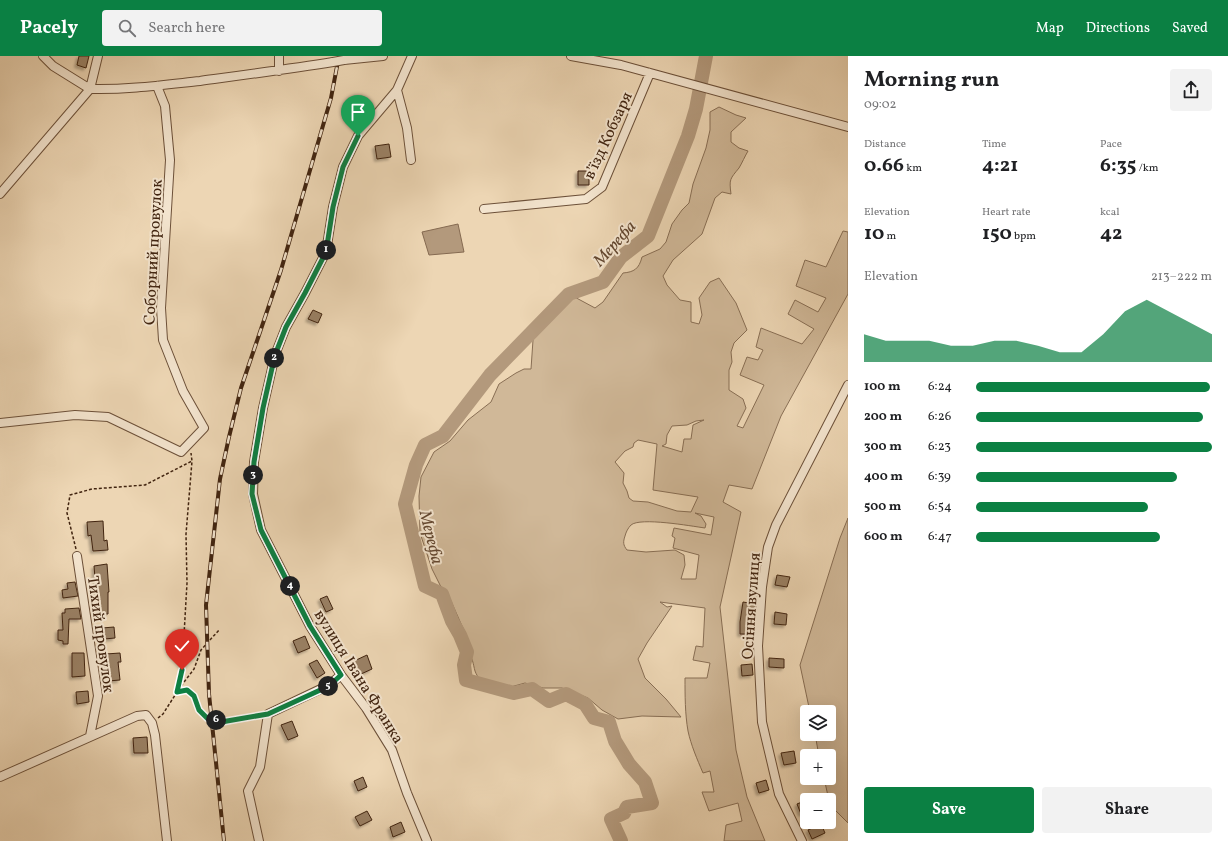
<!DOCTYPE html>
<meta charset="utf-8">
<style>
:root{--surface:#fff;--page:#f2f2f2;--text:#202124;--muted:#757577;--accent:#0b8043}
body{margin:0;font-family:Vollkorn,serif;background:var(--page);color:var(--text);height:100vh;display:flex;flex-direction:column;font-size:15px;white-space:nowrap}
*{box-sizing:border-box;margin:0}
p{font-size:13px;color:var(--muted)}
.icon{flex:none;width:22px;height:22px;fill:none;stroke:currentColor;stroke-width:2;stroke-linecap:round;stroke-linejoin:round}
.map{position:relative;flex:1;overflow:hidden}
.panel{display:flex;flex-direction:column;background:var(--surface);width:380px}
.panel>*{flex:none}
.fabs{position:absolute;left:800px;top:649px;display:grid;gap:8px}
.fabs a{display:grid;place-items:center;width:36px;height:36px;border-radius:4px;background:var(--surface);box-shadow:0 4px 16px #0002;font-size:20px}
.pin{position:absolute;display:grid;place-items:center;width:34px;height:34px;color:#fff;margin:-41px -17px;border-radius:50% 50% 50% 0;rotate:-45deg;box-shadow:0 0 4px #0007}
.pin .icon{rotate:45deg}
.km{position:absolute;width:20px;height:20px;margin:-10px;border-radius:50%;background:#222;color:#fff;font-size:11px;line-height:20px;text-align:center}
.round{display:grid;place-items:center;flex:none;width:42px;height:42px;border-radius:4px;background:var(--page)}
.head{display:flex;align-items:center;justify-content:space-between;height:68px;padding:0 16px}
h1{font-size:22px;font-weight:700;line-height:30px}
.figures{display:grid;grid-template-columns:repeat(3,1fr);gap:6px;height:68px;padding:4px 16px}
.figures div{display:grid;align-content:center}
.figures b{font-size:20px;font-weight:700}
.figures small{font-size:11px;font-weight:400}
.figures p{font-size:11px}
.chart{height:112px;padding:8px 16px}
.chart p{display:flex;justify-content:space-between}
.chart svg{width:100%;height:72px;margin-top:4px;fill:var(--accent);opacity:.7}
.button{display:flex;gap:8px;margin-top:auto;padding:8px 16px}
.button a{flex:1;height:46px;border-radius:4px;background:var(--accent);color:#fff;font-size:16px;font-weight:700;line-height:46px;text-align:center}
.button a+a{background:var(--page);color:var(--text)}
ul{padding:0 16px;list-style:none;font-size:13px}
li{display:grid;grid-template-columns:64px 48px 1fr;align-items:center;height:30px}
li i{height:10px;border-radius:5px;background:var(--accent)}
header{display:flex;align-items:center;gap:24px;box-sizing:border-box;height:56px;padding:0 20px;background:var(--accent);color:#fff}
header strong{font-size:19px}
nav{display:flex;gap:22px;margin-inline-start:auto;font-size:14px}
.search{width:280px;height:36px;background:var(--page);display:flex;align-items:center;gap:10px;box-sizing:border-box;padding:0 14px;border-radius:4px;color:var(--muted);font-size:15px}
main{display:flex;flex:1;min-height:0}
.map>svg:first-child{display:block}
</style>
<header>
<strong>Pacely</strong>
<div class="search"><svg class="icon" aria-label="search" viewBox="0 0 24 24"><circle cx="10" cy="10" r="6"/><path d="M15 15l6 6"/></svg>Search here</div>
<nav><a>Map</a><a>Directions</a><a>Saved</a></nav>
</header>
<main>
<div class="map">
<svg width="848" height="785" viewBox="0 0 848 785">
<defs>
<filter id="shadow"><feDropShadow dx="-2.5" dy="2.5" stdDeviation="1" flood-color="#0004"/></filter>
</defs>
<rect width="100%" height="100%" fill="#edd6b4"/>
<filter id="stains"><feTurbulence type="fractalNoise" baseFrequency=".005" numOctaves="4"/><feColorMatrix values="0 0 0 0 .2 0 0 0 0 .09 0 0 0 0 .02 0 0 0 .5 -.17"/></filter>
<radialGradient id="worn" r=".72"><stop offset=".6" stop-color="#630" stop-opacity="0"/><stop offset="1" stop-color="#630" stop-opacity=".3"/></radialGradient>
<!-- green -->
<path fill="#d0b898" stroke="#886e54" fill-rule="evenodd" d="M719 51 736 59 746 62 731 76V86L739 92 748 95C745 100 742 107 739 112 730 123 729 123 731 138L722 136 715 142 702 178 673 204 663 220 667 229 680 244 691 246V266L699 268 702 259 699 242 710 226 719 222 736 247 747 274 734 287 731 296 732 306 729 314V334L743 343 746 352 737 370 743 372 764 329 740 319 747 301 758 304 763 294 756 291 761 272 802 288 814 273 788 258 795 244 818 256 826 242 796 230 805 204 826 211 843 175 848 176V238L781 360 752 433 729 429 723 446 741 456 720 551 736 694 747 741 765 785H724L726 769 742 765 738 747 709 755 702 736H714L710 715 703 717C697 703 691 689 688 675 685 658 685 639 685 622H707L710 607 693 604 696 590 703 591 705 552 660 546 667 551 672 550 647 587 638 603 645 622 666 643 681 661 642 660 618 663 602 654 588 642 562 632H543L525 627 507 632 480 624C478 621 476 618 475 615 473 608 473 601 467 596L466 578 462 570 451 545 440 529 432 513 420 477 419 440 421 421 434 396 450 385 468 364 491 346 499 328 516 317 524 313H531L533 284 550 262 564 248 569 238 595 252 603 246 623 217C634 216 639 213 642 201L660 193 666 186 672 168 682 154 689 147 693 128 706 92 710 74V56ZM704 364 693 369 691 383H684L682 396 662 390 666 388 667 379 672 370 687 369 696 365ZM638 384 657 388 653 434 698 441 691 456 677 455 648 446 633 445 629 442 627 435 623 427 624 417 615 406 625 395 633 391 634 387ZM695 457 714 461 711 479 674 472 672 480 675 482 673 492 699 499 696 523H681L685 509 684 499 675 494 646 496 627 494C623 489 623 486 625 480 626 476 628 472 631 469 640 461 691 470 705 472L706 468 701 460Z
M848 462V767L830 749 824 722H829V700H819L815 678H829V656H810L800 609 840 482Z"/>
<!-- water -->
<path fill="#b3997c" stroke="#856a51" d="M458 168 464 196 429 199 422 176Z"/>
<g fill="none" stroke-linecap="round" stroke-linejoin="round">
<!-- river -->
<path stroke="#b3997c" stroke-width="14" d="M621 785 611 763 624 757 627 751 652 747 645 726 629 708 615 685 609 666 594 662 585 648 566 638 549 645 532 633 514 637 466 624 464 609 467 596 460 579 452 565 442 538 425 530 405 448 416 409 425 389 443 380 490 319 569 238 603 226 621 201 648 180 688 80 696 53 706 0"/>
</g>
<!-- building -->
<path fill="#9a8165" stroke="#412410" filter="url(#shadow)" d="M79 0H89L86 12 77 9Z
M389 88 391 101 377 103 375 90Z
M578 115H589V129H578Z
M313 254 322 258 318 267 308 263Z
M103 465 104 485 107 484 108 494 93 495 91 479 88 480 87 466Z
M107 508 109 536H108V558H98L94 510Z
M777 519 790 521 787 531 775 529Z
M75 526 78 540 63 542 62 534 68 533 67 527Z
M327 540 333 553 326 556 320 543Z
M743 546 755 548 753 578H740V566Z
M79 552 81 563H69L68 588H63V585L58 584V574H63L62 557H65V553Z
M775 556 787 558 786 569 774 568Z
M114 571 115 582 104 583 102 572Z
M305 580 310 592 298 597 293 585Z
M72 597H84L85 620 72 621Z
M120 597 121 606H118L120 624 108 625 106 598Z
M367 599 372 613 361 618 359 613 355 615 352 606Z
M769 602 784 603V612L769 611Z
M317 604 325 617 317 622 309 608Z
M752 608 753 619 742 620 741 609Z
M88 635 89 646 77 648 76 636Z
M292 665 298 680 288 684 281 669Z
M147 681 148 697H134L133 682Z
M794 695 796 707 784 709 781 697Z
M363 721 367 731 358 735 354 725Z
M766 724 769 734 759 737 756 727Z
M807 744V756L801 758 797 748Z
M367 755 372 764 360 770 355 761Z
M401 766 405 776 393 781 390 771Z
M821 768 825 777 812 783 808 774Z"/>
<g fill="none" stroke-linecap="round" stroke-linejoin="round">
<defs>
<path id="street" d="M43 0 53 10 90 33
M279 0V15
M412 0 397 34 358 80 343 111 333 151 326 196 305 237 286 271 275 299 263 352 254 406 253 438 261 474 310 570 341 619 366 652 392 694 407 737 427 785
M571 0 621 9 848 71
M344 4 383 0
M90 33C127 34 163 29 200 25 244 19 289 13 333 6
M397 34 407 72 411 104
M0 138 90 33 98 0
M484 153 586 143 602 131 650 17
M0 367 75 359 108 361 181 396 204 372 183 335 163 284 161 252 170 104 165 50 157 30
M77 500 98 640 90 680
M0 721 137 660 146 659 152 667 155 679 167 785
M259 785 248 735 260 711 268 658 329 629 341 619
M802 785 779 738 762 666 758 590 762 531 768 491 776 469 848 329"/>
</defs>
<!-- street casing -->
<use href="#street" stroke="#6c5039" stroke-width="10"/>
<!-- path -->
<path stroke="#412410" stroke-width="1.5" stroke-dasharray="3 2" stroke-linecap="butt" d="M76 493 67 457 70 439 92 433 145 429 192 405
M178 634 194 613 201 594 219 574
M177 636 187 634 193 640 199 654 207 662 222 666 260 660
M158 662 163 658 177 636 182 614 187 527 186 478 192 405 191 397"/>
<!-- street -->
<use href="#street" stroke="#f3e4ce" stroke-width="8"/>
<defs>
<path id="rail" d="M224 785 209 638 206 549 220 423 229 381 241 332 281 214 331 42 339 0"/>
</defs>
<!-- rail casing -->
<use href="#rail" stroke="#412410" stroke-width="4"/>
<!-- rail -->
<use href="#rail" stroke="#f3e4ce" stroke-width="2.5" stroke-dasharray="8" stroke-linecap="butt"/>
<defs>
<path id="street-bridge" d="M333 6 344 4"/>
</defs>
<!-- street-bridge casing -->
<use href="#street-bridge" stroke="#6c5039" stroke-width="10" stroke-linecap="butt"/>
<!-- street-bridge -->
<use href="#street-bridge" stroke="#f3e4ce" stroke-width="8"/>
</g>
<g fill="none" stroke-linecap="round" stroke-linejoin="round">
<defs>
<path id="route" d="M182 614 177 636 187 634 194 640 199 654 207 662 222 666 227 665 268 658 329 630 341 619 310 570 261 474 252 438 254 406 263 352 275 299 286 271 305 237 326 196 333 151 343 111 358 80"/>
</defs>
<!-- route casing -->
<use href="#route" stroke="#fff" stroke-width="8"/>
<!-- route -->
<use href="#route" stroke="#0b8043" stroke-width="5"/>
</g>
<g text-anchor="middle" stroke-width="4" stroke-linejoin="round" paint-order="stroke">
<!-- street labels -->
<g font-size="16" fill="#412410" stroke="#f3e4ce">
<text transform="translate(607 79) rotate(-65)" y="6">в’їзд Кобзаря</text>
<text transform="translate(152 196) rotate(-87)" y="6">Соборний провулок</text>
<text transform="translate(750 550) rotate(-86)" y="6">Осіння вулиця</text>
<text transform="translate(102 578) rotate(82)" y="6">Тихий провулок</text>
<text transform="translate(360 620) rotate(58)" y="6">вулиця Івана Франка</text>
</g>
<!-- water labels -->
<g font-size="17" font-style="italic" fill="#634730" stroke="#f3e4ce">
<text transform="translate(614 187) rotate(-48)" y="6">Мерефа</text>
<text transform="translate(432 481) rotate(76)" y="6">Мерефа</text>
</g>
</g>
<rect width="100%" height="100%" filter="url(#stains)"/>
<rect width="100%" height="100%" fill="url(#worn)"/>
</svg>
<div class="fabs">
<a><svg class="icon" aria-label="layers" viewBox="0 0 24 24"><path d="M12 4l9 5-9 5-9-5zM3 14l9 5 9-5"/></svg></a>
<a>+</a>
<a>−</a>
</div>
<div class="pin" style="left:358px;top:80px;background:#1e9e55"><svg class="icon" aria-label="arrive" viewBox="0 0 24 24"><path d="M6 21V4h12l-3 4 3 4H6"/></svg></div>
<div class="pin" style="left:182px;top:614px;background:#d93025"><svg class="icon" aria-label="check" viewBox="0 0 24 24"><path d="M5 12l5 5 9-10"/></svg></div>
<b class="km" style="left:326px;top:194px">1</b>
<b class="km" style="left:274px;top:302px">2</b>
<b class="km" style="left:253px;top:419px">3</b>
<b class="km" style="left:290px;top:530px">4</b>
<b class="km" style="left:328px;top:630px">5</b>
<b class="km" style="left:216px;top:664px">6</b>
</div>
<section class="panel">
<div class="head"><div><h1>Morning run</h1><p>09:02</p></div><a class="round"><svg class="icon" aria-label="share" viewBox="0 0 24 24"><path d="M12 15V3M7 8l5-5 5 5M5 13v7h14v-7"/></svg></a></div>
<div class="figures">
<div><p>Distance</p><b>0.66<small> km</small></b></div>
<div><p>Time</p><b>4:21</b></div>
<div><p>Pace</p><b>6:35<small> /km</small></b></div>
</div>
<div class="figures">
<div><p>Elevation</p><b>10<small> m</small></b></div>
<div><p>Heart rate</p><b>150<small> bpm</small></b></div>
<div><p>kcal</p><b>42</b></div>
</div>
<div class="chart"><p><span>Elevation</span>213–222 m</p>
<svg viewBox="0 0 160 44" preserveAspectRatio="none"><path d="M0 44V27L10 31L20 31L30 31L40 34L50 34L60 31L70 31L80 34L90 38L100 38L110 27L120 13L130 6L140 13L150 20L160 27V44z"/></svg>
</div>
<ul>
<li><b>100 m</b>6:24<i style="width:99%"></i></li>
<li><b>200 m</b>6:26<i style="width:96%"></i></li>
<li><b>300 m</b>6:23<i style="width:100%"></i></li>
<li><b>400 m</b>6:39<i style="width:85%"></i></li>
<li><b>500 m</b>6:54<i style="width:73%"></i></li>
<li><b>600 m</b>6:47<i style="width:78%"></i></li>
</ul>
<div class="button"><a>Save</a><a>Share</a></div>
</section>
</main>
